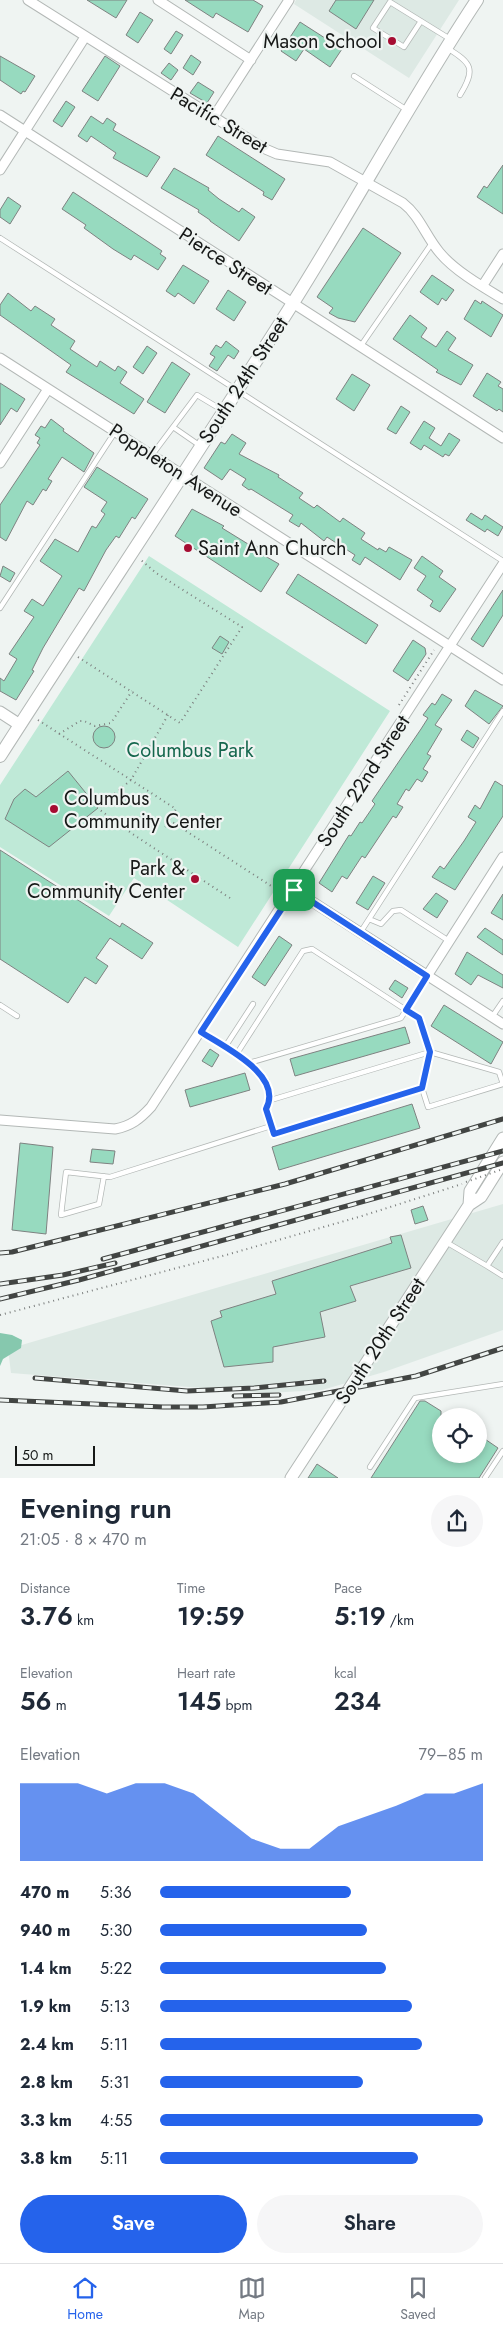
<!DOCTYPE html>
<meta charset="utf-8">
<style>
:root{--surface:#fff;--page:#f6f6f7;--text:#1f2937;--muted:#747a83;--line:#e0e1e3;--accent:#2563eb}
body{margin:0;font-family:Jost,sans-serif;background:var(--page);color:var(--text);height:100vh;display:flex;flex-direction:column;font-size:19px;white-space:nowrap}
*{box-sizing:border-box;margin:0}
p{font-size:16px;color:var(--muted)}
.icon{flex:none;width:28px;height:28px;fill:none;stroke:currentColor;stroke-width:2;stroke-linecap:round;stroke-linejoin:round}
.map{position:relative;height:1478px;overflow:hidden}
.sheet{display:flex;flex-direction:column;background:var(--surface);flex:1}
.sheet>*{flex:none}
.buttons{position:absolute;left:432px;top:1408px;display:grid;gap:10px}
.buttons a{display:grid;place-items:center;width:55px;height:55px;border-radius:50%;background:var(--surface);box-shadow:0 2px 8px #0003;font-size:25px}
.scale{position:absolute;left:15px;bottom:12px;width:80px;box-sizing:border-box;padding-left:5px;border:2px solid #161817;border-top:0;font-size:14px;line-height:18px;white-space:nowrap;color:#161817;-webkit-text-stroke:4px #eff4f2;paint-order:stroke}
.pin{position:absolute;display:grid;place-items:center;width:42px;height:42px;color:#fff;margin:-21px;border-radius:10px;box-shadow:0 2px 8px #0006}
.round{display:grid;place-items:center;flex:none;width:52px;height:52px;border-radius:26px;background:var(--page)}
.overview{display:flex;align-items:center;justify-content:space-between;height:85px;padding:0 20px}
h1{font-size:28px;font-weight:600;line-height:38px}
.figures{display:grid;grid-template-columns:repeat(3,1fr);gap:8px;height:85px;padding:5px 20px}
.figures div{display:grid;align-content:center}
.figures b{font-size:25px;font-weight:600}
.figures small{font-size:14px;font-weight:400}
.figures p{font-size:14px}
.chart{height:140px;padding:10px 20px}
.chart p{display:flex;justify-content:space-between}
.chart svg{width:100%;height:90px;margin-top:5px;fill:var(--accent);opacity:.7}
.cta{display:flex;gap:10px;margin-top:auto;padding:10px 20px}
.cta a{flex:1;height:58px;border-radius:30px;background:var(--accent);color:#fff;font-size:20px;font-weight:600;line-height:58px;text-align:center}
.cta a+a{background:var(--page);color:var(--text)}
ul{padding:0 20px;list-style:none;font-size:16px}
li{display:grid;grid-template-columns:80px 60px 1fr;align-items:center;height:38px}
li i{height:12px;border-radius:6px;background:var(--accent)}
.menu{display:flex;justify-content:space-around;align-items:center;height:70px;border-top:1px solid var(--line);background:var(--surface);font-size:14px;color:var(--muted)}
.menu a{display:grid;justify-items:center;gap:2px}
.menu .active{color:var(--accent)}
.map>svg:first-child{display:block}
</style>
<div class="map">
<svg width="503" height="1478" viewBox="0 0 503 1478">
<rect width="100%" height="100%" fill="#eff4f2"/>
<!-- built -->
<path fill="#dde9e4" d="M296 0H459L409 78 294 4Z
M503 1204V1330L384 1372 322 1390 267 1393 11 1373 8 1349Z"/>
<!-- green -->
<path fill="#bfe9d7" d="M149 556 390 711 238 947 134 878 109 916 0 847V785Z"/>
<!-- forest -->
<path fill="#86c8ae" d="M0 1333 12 1335 22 1340 21 1348 3 1359 0 1366Z"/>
<!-- building -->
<path fill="#97dabf" stroke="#7e8281" d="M87 0H127L116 18Z
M185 0H253L263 6 248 32 216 13 213 18Z
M336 0H374L356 29 329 11Z
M140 12 153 20 138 43 126 35Z
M300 22 342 49 330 67 304 49 296 61 281 51Z
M176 31 183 35 171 54 164 49Z
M191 55 201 62 193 75 183 68Z
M0 56 35 76 25 92 23 91 21 94 0 80Z
M105 56 120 66 98 101 82 91Z
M169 63 178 70 171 80 161 73Z
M198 82 214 92 207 103 190 93Z
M66 101 75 107 62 127 53 121Z
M91 116 103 124 107 118 116 124 113 130 160 157 147 177 113 158 116 153 91 136 87 142 78 136Z
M218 136 285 179 272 200 263 195 264 192 206 155Z
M503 165V214L477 197 484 186 487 188Z
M174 168 209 188 208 190 219 199 239 212 242 208 255 217 239 241 210 221V220L198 212 199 210 161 188Z
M73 192 162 251 160 254 166 258 158 270 134 255 131 260 113 249 84 228 86 225 62 209Z
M8 197 21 206 10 224 0 217V210Z
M363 228 401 253 355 322 338 318 329 313 333 308 317 297Z
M183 265 209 281 194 304 178 293 175 297 166 291Z
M432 275 454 290 446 301 442 298 438 305 420 292Z
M228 290 246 302 234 321 216 309Z
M8 293 31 311 35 306 55 319 51 325 75 341 70 349 97 367 100 361 115 371 118 366 127 372 120 383 144 399 134 414 66 372 71 365 0 315V305Z
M475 300 481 304 482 301 503 315 491 337 464 319Z
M410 315 427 328 421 337 436 347 447 331 456 338 448 350 473 365 461 385 436 372 438 370 393 339Z
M226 341 239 351 234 359 228 355 217 371 209 366 215 357 210 354 216 345 221 348Z
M147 346 157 353 143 374 133 367Z
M172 362 190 374 165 413 147 402Z
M487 373 501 382 498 386 503 389V412L499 409 497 411 473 396Z
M352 374 370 385 354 411 336 399Z
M0 383 25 399 17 412 11 408 0 425Z
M401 406 410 412 396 434 387 429Z
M51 419 64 429 63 431 94 453 84 472 62 457 48 479 52 481 46 491 43 489 33 505 27 501 6 541 0 537V505L40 445 37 443 40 438 35 435 41 426 45 428Z
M424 421 435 428 429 438 441 446 449 433 460 440 449 456 445 454 443 457 424 445 421 450 410 443Z
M232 434 246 443 239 454 279 475 278 477 303 493 299 498 314 508 317 505 340 522 343 518 365 533 361 539 378 550 379 548 386 552 389 547 412 560 400 580 365 557 360 565 352 560 355 555 327 537 324 541 301 523 299 527 289 521 293 515 251 489 249 490 242 485 246 479 230 469 222 480 204 468 221 442 225 444Z
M97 467 148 499 135 519 132 517 119 538 116 536 106 550 84 591 79 588 43 648 32 670 34 671 16 700 0 691V678L4 681 17 659 9 654 34 617 24 611 32 599 43 606 62 576 40 561 55 539 78 552 92 526 96 528 105 514 101 511 107 502 84 487Z
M192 509 224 526 222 528 248 544 250 542 267 553 265 556 279 564 261 592 175 536Z
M471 513 482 520 485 515 503 527 498 536 487 529 485 532 466 520Z
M422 556 443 571 439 577 456 589 440 612 430 606 433 601 417 590 426 576 414 568Z
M3 566 15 573 10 582 0 576Z
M298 574 378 625 366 644 286 593Z
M503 590V615L483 647 471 639Z
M220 636 229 642 222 654 212 648Z
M413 640 425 648 426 654 408 681 393 671Z
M475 690 503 706 489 724 465 706Z
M442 694 452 700 435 725 442 729 427 754 431 756 423 769 428 772 422 782 417 779 409 791 406 789 397 804 403 807 396 818 393 816 365 858 362 856 347 879 342 876 332 892 319 883 349 835 351 836 360 822 362 823 375 804 372 801 421 729 428 718 423 715 432 703 435 705Z
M93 737a11 11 0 1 1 22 0a11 11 0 1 1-22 0Z
M467 730 479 738 473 748 461 740Z
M68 771 98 808 49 847 5 819 14 799 25 789 36 797Z
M495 781 503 786V816L455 890 432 877 440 866 444 869 464 841 476 822 468 817 475 805 480 809Z
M0 850 120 927 122 923 153 943 142 959 110 938 96 958 108 966 96 984 85 977 68 1003 0 959Z
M373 876 385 883 368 910 356 903Z
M436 893 448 901 437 918 423 909Z
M503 894V920L491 913Z
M485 928 503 940V955L477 937Z
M279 936 292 945 265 986 252 977Z
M467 952 503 975V988L478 975 471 985 455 974Z
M395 980 408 988 402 998 389 989Z
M444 1005 503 1042 491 1064 431 1026Z
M405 1027 410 1043 295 1076 290 1059Z
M210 1049 219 1055 212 1067 202 1061Z
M245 1073 250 1090 190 1107 185 1090Z
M412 1104 420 1128 279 1170 272 1147Z
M20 1143 53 1147 46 1234 12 1230Z
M92 1149 115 1151 113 1164 90 1162Z
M423 1206 428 1220 415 1224 411 1210Z
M401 1235 411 1268 350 1286 356 1301 320 1312 325 1337 273 1347V1362L224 1367 211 1321 222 1317 220 1311 276 1294 272 1281 392 1243 390 1237Z
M420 1401H425L441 1411V1454H479V1435L498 1448 479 1478H371Z
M317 1464 338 1478H308Z"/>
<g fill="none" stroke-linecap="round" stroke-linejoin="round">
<defs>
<path id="service" d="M421 21 404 47 373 28 390 2 450 39
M447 48C472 63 476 69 460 95
M354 76 407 110
M0 238 503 561
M360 347 432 243
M173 427 199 445
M152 455 197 395 222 410
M0 608 115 432
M369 919 381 924 393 911 401 910 449 941
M360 933 503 711
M0 1005 17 1016
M492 1017 503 1001
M201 1032 249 1063 267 1081 271 1100 266 1109 274 1134 422 1088
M225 1047 253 1004
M236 1055 303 951 312 949 406 1010 427 976
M249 1063 401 1018 406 1010 419 1018 430 1052 422 1088 428 1107 503 1084
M271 1100 430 1052 499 1072 503 1084
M104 1176 99 1204 61 1215 66 1172 110 1177 271 1126
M446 1242 487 1266 503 1242
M487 1266 503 1276
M370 1467 415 1398 503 1384
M485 1478 503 1451"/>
<path id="minor" d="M28 0 263 148 277 154 330 162 403 203C420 216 426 237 440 253 455 271 483 287 503 299
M158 0 251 60
M0 115 503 438
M213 118 289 0
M0 170 85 37
M483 285 503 254
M0 358 503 680
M0 463 48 389
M294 890 503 1024
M427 976 503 857
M0 1120 115 1129C131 1126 140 1119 151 1107L503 564"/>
<path id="tertiary" d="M0 712 20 725
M469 1205 470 1191 503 1138
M291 1478 469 1205 481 1197 503 1162"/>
<path id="secondary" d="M0 756C97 605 197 455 293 303 356 203 412 98 477 0"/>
</defs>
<!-- service casing -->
<use href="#service" stroke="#b3b8b6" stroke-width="6"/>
<!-- minor casing -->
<use href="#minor" stroke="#b3b8b6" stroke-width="11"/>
<!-- tertiary casing -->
<use href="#tertiary" stroke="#b3b8b6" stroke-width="13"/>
<!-- secondary casing -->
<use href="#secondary" stroke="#b3b8b6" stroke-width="14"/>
<!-- path -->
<path stroke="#7c7f7e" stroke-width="2" stroke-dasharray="1 4" stroke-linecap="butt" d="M78 657 180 723 242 627 156 573 141 560
M399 705 434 650
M168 715 131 780 101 805 100 810 134 835 233 900
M38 720 176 809 165 827
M59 734 80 721H84L95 726 111 723 132 691
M169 820 279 891
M0 1315 226 1255 362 1216 462 1184"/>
<!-- service -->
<use href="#service" stroke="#fff" stroke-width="4.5"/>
<!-- minor -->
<use href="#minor" stroke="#fff" stroke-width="9"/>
<!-- tertiary -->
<use href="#tertiary" stroke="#fff" stroke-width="11"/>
<!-- secondary -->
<use href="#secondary" stroke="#fff" stroke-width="12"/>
<defs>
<path id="rail" d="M0 1253 12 1252 285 1184 503 1119
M103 1259 503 1151
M0 1284 63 1275 115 1263
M0 1299 79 1280 503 1163
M35 1378 187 1391 254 1388 324 1381
M234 1396 279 1395
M0 1400 163 1407H203L281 1402 416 1376 503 1348"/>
</defs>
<!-- rail casing -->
<use href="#rail" stroke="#424543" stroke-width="5"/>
<!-- rail -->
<use href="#rail" stroke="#eff4f2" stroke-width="3" stroke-dasharray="9" stroke-linecap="butt"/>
<!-- path-bridge -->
<path stroke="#7c7f7e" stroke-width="2" stroke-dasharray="1 4" stroke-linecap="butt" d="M466 1182 503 1169"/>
</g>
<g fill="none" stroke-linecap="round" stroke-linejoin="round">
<defs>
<path id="route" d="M294 890 427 976 406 1010 419 1018 430 1052 422 1088 274 1134 266 1109C284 1075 224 1047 201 1032Z"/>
</defs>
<!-- route casing -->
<use href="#route" stroke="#fff" stroke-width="10"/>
<!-- route -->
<use href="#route" stroke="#2563eb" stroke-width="6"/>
</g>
<!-- markers -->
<g fill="#a60c32" stroke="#eff4f2" stroke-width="2">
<circle cx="392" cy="41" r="5"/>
<circle cx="188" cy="548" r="5"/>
<circle cx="54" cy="809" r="5"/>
<circle cx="195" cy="879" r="5"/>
</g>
<g text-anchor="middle" stroke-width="4.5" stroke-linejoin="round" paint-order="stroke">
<!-- poi labels -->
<g font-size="20" fill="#161817" stroke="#eff4f2" text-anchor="end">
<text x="382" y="48">Mason School</text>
<text x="198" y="555" text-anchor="start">Saint Ann Church</text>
<text x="64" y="805" text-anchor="start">Columbus<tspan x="64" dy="23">Community Center</tspan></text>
<text x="185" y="875">Park &amp;<tspan x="185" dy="23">Community Center</tspan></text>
</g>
<!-- street labels -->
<g font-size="20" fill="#161817" stroke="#eff4f2">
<text transform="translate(219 120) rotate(31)" y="7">Pacific Street</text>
<text transform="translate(226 261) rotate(33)" y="7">Pierce Street</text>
<text transform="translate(243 380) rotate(-57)" y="7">South 24th Street</text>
<text transform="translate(176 470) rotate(33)" y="7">Poppleton Avenue</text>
<text transform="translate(363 781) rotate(-57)" y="7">South 22nd Street</text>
<text transform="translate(380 1341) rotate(-57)" y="7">South 20th Street</text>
</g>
<!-- park labels -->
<g font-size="20" fill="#14664d" stroke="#eff4f2">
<text x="190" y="757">Columbus Park</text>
</g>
</g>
</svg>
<div class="buttons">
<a><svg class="icon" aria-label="locate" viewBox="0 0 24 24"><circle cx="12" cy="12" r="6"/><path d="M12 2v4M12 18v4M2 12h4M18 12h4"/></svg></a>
</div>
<div class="scale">50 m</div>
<div class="pin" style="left:294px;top:890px;background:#1e9e55"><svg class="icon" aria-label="arrive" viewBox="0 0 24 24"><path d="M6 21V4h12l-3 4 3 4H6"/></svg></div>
</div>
<section class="sheet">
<div class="overview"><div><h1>Evening run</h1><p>21:05 · 8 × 470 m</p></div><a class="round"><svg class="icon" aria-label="share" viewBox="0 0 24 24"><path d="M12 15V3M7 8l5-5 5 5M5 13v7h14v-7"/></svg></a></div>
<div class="figures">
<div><p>Distance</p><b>3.76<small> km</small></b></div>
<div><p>Time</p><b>19:59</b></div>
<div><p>Pace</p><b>5:19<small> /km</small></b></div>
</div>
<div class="figures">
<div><p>Elevation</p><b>56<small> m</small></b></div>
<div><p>Heart rate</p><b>145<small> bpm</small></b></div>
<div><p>kcal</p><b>234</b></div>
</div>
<div class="chart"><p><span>Elevation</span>79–85 m</p>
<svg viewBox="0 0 160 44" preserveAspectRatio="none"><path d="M0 44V6L10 6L20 6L30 11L40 6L50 6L60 11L70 22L80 33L90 38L100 38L110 27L120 22L130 17L140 11L150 11L160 6V44z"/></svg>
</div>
<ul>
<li><b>470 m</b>5:36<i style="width:59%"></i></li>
<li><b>940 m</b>5:30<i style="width:64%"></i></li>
<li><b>1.4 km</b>5:22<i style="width:70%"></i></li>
<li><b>1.9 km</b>5:13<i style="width:78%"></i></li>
<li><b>2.4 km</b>5:11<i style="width:81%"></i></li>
<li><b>2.8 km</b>5:31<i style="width:63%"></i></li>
<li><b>3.3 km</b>4:55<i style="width:100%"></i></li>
<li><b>3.8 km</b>5:11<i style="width:80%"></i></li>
</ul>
<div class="cta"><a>Save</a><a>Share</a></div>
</section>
<nav class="menu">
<a class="active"><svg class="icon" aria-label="home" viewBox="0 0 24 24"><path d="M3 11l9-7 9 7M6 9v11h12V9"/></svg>Home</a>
<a><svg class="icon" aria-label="map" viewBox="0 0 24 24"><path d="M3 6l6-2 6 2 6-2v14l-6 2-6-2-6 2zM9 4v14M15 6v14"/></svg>Map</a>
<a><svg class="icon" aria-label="saved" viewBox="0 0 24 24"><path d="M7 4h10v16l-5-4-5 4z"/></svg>Saved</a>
</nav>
